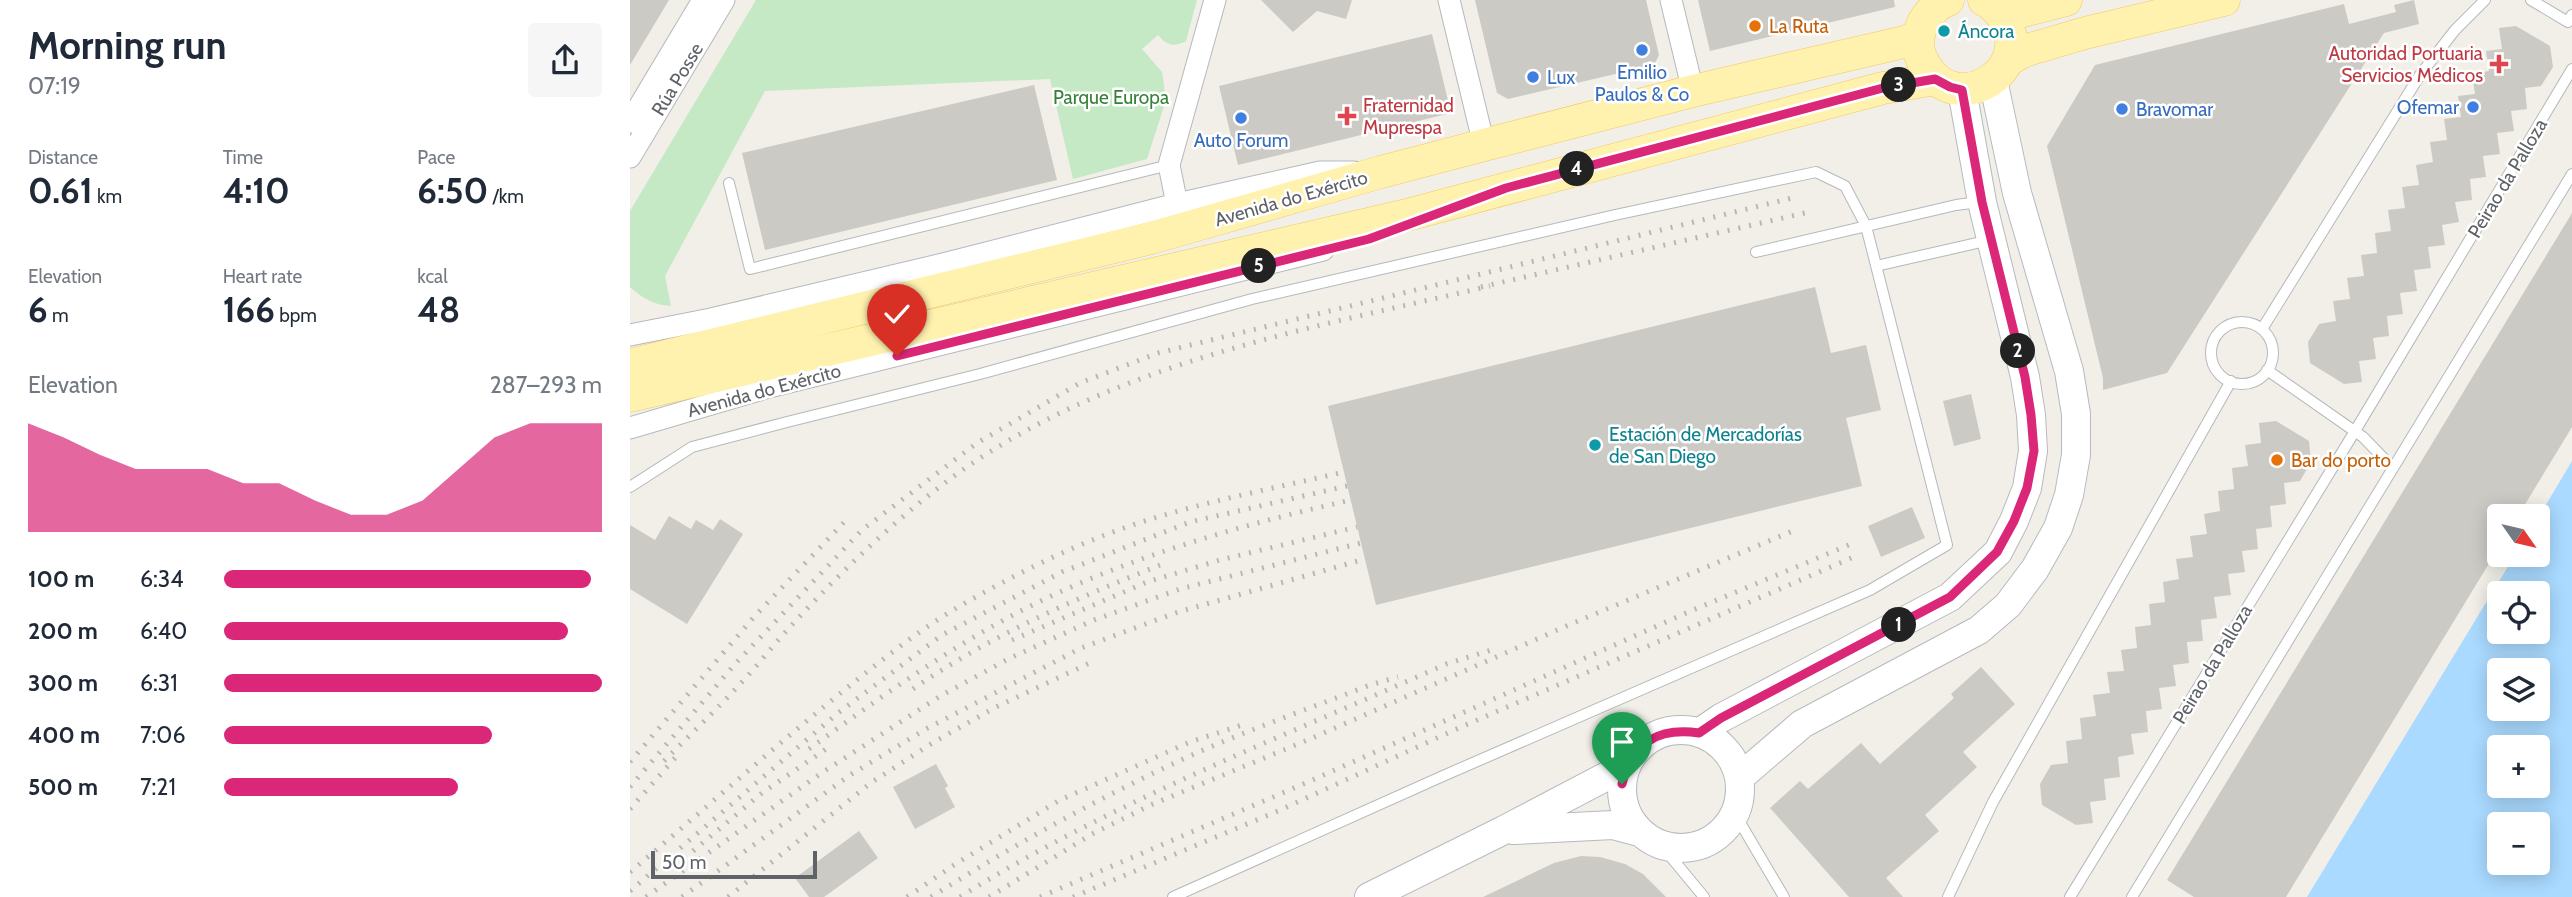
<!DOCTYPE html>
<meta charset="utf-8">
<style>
:root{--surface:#fff;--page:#f6f6f7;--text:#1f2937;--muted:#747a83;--accent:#db2777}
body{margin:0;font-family:Cabin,sans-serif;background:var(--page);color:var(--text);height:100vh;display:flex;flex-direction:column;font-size:26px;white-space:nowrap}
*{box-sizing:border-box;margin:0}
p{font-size:23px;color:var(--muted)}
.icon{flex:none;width:38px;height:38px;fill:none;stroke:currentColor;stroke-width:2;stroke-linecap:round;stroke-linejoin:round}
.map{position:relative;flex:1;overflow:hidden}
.panel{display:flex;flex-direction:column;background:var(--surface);width:630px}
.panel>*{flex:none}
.needle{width:46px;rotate:124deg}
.controls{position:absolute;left:1857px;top:504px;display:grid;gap:14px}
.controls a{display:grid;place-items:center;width:63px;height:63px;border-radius:7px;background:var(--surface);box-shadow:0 4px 18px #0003;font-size:35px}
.scale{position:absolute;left:21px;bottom:18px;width:166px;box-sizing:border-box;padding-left:7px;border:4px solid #5f6368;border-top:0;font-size:19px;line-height:24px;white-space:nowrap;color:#5f6368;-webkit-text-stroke:5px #fff;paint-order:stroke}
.pin{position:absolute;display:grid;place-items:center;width:60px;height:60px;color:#fff;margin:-72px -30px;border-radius:50% 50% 50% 0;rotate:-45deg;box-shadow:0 0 7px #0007}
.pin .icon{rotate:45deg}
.km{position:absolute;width:35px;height:35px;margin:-18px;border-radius:50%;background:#222;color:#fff;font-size:19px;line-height:35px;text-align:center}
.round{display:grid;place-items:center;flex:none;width:74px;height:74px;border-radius:7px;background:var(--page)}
.head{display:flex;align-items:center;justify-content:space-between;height:119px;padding:0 28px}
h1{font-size:38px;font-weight:700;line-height:52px}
.figures{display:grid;grid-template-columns:repeat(3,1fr);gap:10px;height:119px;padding:7px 28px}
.figures div{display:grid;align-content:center}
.figures b{font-size:35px;font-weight:700}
.figures small{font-size:19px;font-weight:400}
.figures p{font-size:19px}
.chart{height:196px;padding:14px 28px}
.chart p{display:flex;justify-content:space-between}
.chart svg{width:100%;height:126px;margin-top:7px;fill:var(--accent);opacity:.7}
ul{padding:0 28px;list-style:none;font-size:23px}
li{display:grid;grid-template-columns:112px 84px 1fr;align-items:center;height:52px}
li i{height:18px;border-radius:9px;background:var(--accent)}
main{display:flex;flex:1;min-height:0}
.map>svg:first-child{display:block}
</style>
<main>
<section class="panel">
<div class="head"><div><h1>Morning run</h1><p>07:19</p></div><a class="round"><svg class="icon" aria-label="share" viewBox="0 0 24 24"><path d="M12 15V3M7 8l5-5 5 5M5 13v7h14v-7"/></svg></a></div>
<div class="figures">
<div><p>Distance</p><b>0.61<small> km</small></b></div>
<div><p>Time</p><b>4:10</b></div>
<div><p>Pace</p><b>6:50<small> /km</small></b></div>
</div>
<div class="figures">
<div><p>Elevation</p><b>6<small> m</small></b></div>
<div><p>Heart rate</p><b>166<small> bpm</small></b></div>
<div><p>kcal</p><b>48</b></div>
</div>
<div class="chart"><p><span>Elevation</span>287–293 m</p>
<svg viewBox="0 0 160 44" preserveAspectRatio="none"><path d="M0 44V6L10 11L20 17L30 22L40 22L50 22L60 27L70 27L80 33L90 38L100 38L110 33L120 22L130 11L140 6L150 6L160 6V44z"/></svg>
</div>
<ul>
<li><b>100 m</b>6:34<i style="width:97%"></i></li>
<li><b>200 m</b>6:40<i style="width:91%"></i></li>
<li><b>300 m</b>6:31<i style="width:100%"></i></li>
<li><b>400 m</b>7:06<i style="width:71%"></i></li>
<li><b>500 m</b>7:21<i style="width:62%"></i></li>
</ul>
</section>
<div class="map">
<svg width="1942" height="897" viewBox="0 0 1942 897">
<rect width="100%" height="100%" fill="#f1efe8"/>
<!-- green -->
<path fill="#c5e8c5" d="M126 0H567L556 41C544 47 537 46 528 35L512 49 532 72 536 100 517 159 443 179 420 79 135 91 35 276 41 306C24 305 12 298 0 287V211Z"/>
<!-- water -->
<path fill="#aadaff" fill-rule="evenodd" d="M1942 461V897H1677L1885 555H1908V518ZM1869 593H1908V632H1869ZM1869 670H1908V709H1869ZM1869 747H1908V786H1869ZM1869 824H1908V863H1869Z"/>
<!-- building -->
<path fill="#cccac5" d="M0 0H39L0 65Z
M631 0H722L716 19 687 11 663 32Z
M845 0H1016L1029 55 1024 65 878 99 867 93Z
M1068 0H1264L1265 7 1080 51Z
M1784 0 1789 24 1754 33 1537 373 1473 390V378L1417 146 1465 65 1714 4 1719 24 1766 12 1764 5Z
M1886 26 1920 46 1923 67 1911 86 1895 88 1897 109 1881 111 1884 131 1867 133 1870 154 1853 156 1856 177 1840 179 1842 200 1825 202 1829 222 1812 225 1815 245 1798 247 1801 268 1784 270 1787 291 1770 293 1773 314 1757 316 1759 336 1743 338 1746 359 1729 361 1732 382 1714 384 1680 363 1678 342 1689 324 1706 321 1703 301 1720 299 1717 278 1734 276 1731 255 1747 253 1745 233 1761 231 1758 210 1775 208 1772 187 1789 185 1786 165 1803 162 1800 142 1817 140 1814 119 1831 117 1828 96 1845 94 1842 74 1859 71 1856 51 1872 49 1869 28Z
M802 34 821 113 608 165 589 86Z
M404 85 427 180 135 250 112 153Z
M1942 213V427L1888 516H1869V547L1656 897H1564L1537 880Z
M1185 287 1201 353 1236 345 1251 410 1216 418 1232 486 746 605 698 406Z
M1341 394 1351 439 1324 446 1313 401Z
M1646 421 1679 441 1681 462 1670 481 1654 483 1656 504 1640 506 1642 527 1626 529 1628 549 1612 551 1615 572 1598 574 1601 595 1584 597 1587 618 1571 620 1573 641 1557 642 1559 663 1543 665 1546 686 1529 688 1532 709 1516 711 1518 732 1501 734 1504 754 1488 757 1490 777 1474 779 1476 800 1460 802 1463 823 1446 825 1412 805 1410 784 1421 765 1438 763 1436 741 1452 739 1450 718 1466 716 1463 695 1480 693 1477 672 1494 671 1491 650 1507 648 1505 627 1521 625 1519 604 1535 602 1533 582 1549 579 1546 559 1563 557 1560 536 1577 534 1574 514 1590 511 1588 491 1604 489 1602 468 1618 466 1615 445 1631 443 1629 423Z
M1282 507 1295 538 1251 557 1238 526Z
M39 516 61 529 66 520 83 530 90 519 113 534 57 624 0 589V525L25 540Z
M1351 667 1385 704 1333 752 1347 767 1295 815 1309 831 1256 878 1273 897H1219L1140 808 1170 781 1178 789 1231 743 1250 764 1324 698 1321 694Z
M306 764 318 786 315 788 325 807 285 829 263 787Z
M229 831 248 858 194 897H179L165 878Z
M951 856 970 857 995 864 1013 874 1036 897H853L924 863Z"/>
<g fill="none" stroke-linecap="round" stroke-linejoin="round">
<defs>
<path id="service" d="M1901 0 1938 22 1942 15
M99 183 120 269 539 165
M1126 252 1326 205 1349 202
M1246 266 1360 240
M1581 353a31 31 0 1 1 62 0a31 31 0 1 1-62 0Z
M1632 329 1790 75 1825 30 1855 0
M1637 370 1733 437 1763 468
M0 487 62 447 157 422 350 374 622 299 985 215 1186 172 1215 186 1236 226 1317 545 1240 590 813 776 543 897
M1105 814 1154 897
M1031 845 1074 897
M1318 897 1363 802 1601 381
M1440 897 1725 431 1942 69
M1502 897 1942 174"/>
<path id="minor" d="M819 0 854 145
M1041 0 1063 91
M0 122 73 0
M0 157 94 0
M547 204 539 165 585 0
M0 335 81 319 313 264 547 204 690 172H724
M0 428 139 387 693 250"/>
<path id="secondary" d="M992 789a59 59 0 1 1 118 0a59 59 0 1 1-118 0Z
M1069 733 1091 718 1320 597 1368 552 1384 521 1397 488 1403 451 1401 415 1395 377 1352 202 1332 90
M1109 778 1172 724 1349 630 1378 605 1405 569 1428 528 1439 495 1446 455V414L1439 371 1387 193 1363 80
M884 830 983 825 1009 832
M739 897 874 830 996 766"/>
<path id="primary" d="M1318 0C1301 7 1289 23 1288 42 1288 54 1292 62 1299 71 1331 115 1401 70 1376 23 1371 13 1364 5 1354 0
M1373 16 1436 0
M1378 60 1394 51 1455 33 1594 0
M0 365 521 238 751 172 854 145 1063 91 1274 42 1288 37
M0 396 781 214 1253 88 1305 79"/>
</defs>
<!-- service casing -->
<use href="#service" stroke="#b5b8bc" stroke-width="12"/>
<!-- minor casing -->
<use href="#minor" stroke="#b5b8bc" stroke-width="23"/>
<!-- secondary casing -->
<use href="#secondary" stroke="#b6babf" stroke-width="30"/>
<!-- primary casing -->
<use href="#primary" stroke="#f2c960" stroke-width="33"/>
<!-- service -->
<use href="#service" stroke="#fff" stroke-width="10"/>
<!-- minor -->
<use href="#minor" stroke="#fff" stroke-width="21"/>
<!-- secondary -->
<use href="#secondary" stroke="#fff" stroke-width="28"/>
<!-- primary -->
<use href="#primary" stroke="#fff2af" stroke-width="32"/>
<!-- rail -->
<path stroke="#b6b7b8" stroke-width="5" stroke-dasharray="2 9" stroke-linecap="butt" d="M851 287 1179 212
M382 640 517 582 590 560 727 527
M283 689C361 635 447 598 535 563
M179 749C255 694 332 638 417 598 512 553 619 523 721 500
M34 761C60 735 87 709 112 682 129 664 144 644 161 626 205 578 252 532 303 492 462 366 668 331 860 286
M0 762 123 618 219 517
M0 787 105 664 232 530 347 443 450 383 528 353 1162 198
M0 809 45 758
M63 851 132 793 196 749
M0 872C75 809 147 744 223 683 257 656 292 628 330 606 389 572 453 540 518 520 582 500 649 487 714 472
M0 891 208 713 312 635 432 572 560 522 717 486
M16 897 190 774 312 695 380 658 464 620 550 589 731 543
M52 897 220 775 296 729 451 648 548 612 735 559
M98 897 242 782 304 742 366 707 466 660
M277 897 324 865 430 800 560 742 615 724
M301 897C385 844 472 796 562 755 620 729 681 708 740 685L768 677
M330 897C483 801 651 738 816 664L868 648
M359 897 462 834 523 804 680 739 941 624 1165 530
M410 897 678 782 1056 613 1221 544
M443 897 648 811 831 727 1226 556"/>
</g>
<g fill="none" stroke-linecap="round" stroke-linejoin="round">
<defs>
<path id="route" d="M267 356 739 239 876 188 1253 88 1305 79 1320 87 1332 90 1352 202 1395 377 1401 415 1404 451 1397 488 1384 521 1367 552 1320 597 1091 718 1069 733C1027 727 1002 743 992 784"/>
</defs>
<!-- route casing -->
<use href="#route" stroke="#fff" stroke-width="14"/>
<!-- route -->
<use href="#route" stroke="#db2777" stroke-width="9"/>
</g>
<!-- markers -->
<g fill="#e8710a" stroke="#fff" stroke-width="2.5">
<circle cx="1125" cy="26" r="7"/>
<circle cx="1647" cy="460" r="7"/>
</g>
<g fill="#0f9aa8" stroke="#fff" stroke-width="2.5">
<circle cx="1314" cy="31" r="7"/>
<circle cx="965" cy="445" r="7"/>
</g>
<g fill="#3f7fe0" stroke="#fff" stroke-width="2.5">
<circle cx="1012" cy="50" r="7"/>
<circle cx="903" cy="77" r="7"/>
<circle cx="1843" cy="107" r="7"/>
<circle cx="1492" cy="109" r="7"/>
<circle cx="611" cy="118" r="7"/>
</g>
<g fill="#e0444e" stroke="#fff" stroke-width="2.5">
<path d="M1865.5 53.5h7v7h7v7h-7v7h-7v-7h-7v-7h7z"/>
<path d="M713.5 105.5h7v7h7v7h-7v7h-7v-7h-7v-7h7z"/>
</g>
<g text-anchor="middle" stroke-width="5" stroke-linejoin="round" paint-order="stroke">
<!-- food labels -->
<g font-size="19" fill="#c56008" stroke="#fff" text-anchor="start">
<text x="1139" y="33">La Ruta</text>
<text x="1661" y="467">Bar do porto</text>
</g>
<!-- culture labels -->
<g font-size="19" fill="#0d838f" stroke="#fff" text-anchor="start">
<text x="1328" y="38">Áncora</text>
<text x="979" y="441">Estación de Mercadorías<tspan x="979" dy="22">de San Diego</tspan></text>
</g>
<!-- health labels -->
<g font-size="19" fill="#be3a42" stroke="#fff" text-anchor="end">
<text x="1853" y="60">Autoridad Portuaria<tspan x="1853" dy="22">Servicios Médicos</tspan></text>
<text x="733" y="112" text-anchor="start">Fraternidad<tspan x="733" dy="22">Muprespa</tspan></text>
</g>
<!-- shop labels -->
<g font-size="19" fill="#366cbe" stroke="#fff">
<text x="1012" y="79">Emilio<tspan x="1012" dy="22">Paulos &amp; Co</tspan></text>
<text x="917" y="84" text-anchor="start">Lux</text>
<text x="1829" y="114" text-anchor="end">Ofemar</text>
<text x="1506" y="116" text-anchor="start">Bravomar</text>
<text x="611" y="147">Auto Forum</text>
</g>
<!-- street labels -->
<g font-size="19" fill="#5f6368" stroke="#fff">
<text transform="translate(47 79) rotate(-59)" y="7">Rúa Posse</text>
<text transform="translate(1877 178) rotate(-59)" y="7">Peirao da Palloza</text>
<text transform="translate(661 198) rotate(-16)" y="7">Avenida do Exército</text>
<text transform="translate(134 390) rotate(-15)" y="7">Avenida do Exército</text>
<text transform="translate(1582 664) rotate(-59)" y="7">Peirao da Palloza</text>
</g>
<!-- park labels -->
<g font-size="19" fill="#348238" stroke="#fff">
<text x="481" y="104">Parque Europa</text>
</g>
</g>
</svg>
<div class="controls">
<a><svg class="needle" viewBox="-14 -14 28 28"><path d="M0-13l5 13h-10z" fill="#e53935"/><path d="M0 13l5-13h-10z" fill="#747a83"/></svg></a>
<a><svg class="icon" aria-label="locate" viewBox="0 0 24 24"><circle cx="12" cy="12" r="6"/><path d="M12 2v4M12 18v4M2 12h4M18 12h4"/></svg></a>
<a><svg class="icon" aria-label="layers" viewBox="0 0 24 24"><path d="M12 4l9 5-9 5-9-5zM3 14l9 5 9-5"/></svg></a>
<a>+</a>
<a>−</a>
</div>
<div class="scale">50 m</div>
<div class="pin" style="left:992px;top:784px;background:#1e9e55"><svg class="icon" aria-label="arrive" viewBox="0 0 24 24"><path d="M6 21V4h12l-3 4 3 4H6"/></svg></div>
<div class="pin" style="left:267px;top:356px;background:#d93025"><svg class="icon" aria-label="check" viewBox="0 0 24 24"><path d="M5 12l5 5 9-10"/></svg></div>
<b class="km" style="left:1269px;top:625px">1</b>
<b class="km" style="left:1388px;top:351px">2</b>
<b class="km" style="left:1269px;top:85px">3</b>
<b class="km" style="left:947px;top:169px">4</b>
<b class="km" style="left:629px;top:266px">5</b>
</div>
</main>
